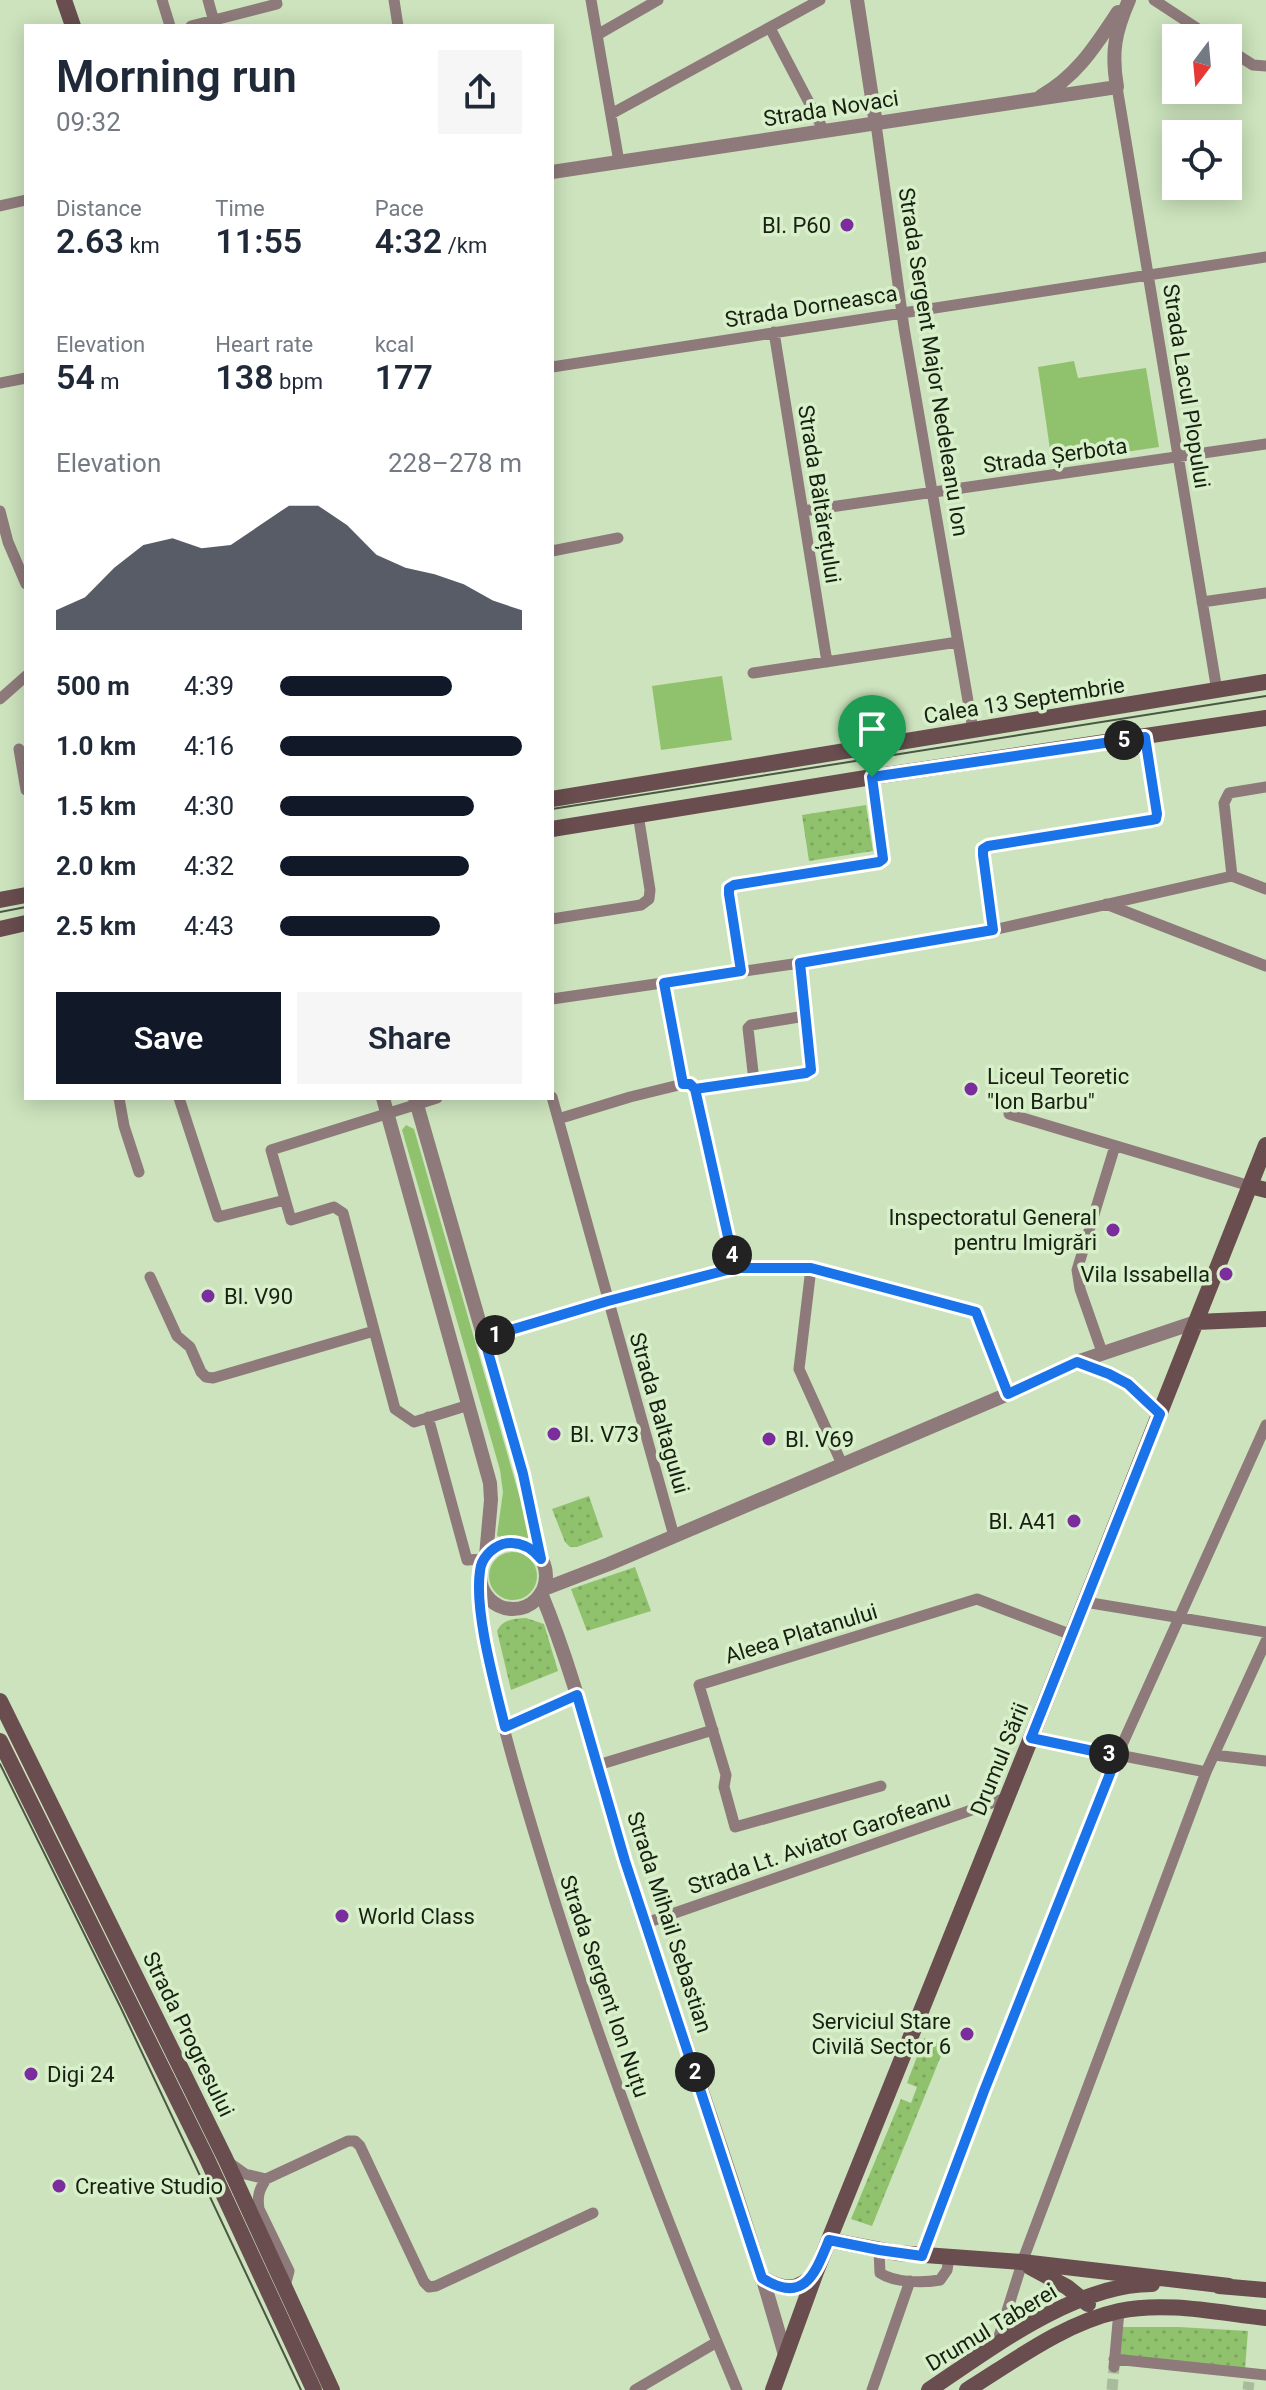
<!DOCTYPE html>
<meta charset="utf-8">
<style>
:root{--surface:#fff;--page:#f6f6f7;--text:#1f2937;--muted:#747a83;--accent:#111827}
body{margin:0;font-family:Roboto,sans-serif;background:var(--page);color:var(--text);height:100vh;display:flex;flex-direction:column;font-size:30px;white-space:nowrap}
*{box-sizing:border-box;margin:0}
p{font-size:26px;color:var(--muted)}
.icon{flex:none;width:44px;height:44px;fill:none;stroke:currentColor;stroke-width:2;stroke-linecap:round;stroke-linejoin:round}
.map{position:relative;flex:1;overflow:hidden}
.side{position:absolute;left:24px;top:24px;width:530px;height:1076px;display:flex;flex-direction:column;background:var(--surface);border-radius:0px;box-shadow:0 4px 20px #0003}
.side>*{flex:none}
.needle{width:52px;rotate:196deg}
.controls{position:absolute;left:1162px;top:24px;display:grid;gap:16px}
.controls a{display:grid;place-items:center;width:80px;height:80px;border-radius:0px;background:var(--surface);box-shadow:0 4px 20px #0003;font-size:40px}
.pin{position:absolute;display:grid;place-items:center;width:68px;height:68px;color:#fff;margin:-82px -34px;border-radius:50% 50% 50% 0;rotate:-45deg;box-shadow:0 0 8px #0007}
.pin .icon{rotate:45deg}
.km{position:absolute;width:40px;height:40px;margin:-20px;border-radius:50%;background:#222;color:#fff;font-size:22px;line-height:40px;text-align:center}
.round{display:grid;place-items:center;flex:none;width:84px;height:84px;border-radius:0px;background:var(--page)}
.overview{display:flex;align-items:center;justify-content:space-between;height:136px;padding:0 32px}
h1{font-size:44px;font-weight:600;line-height:60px}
.figures{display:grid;grid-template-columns:repeat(3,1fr);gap:12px;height:136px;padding:8px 32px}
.figures div{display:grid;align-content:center}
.figures b{font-size:34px;font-weight:600}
.figures small{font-size:22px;font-weight:400}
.figures p{font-size:22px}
.chart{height:224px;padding:16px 32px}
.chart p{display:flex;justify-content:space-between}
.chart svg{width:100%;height:144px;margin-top:8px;fill:var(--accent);opacity:.7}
.action{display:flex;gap:16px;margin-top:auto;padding:16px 32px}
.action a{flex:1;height:92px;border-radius:0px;background:var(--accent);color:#fff;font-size:32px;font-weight:600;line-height:92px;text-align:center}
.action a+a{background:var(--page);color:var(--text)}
ul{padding:0 32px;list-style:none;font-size:26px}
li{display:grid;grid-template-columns:128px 96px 1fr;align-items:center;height:60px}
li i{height:20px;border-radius:10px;background:var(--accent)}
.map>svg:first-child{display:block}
</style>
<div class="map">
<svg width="1266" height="2390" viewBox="0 0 1266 2390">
<defs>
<pattern id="park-dots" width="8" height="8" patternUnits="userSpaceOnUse" patternTransform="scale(2)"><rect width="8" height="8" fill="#90c26e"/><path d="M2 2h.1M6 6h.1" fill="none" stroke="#7ba65e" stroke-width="1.8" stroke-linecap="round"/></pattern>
</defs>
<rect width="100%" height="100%" fill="#cce3bd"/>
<!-- grass -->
<path fill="#90c26e" d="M1074 361 1078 378 1146 368 1159 447 1052 463 1038 367Z
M722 676 732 740 661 750 652 686Z
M406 1125 414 1129 530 1533 527 1539 499 1537 497 1535 503 1492 500 1470 402 1130Z
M489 1576a24 24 0 1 1 48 0a24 24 0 1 1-48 0Z"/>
<!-- park -->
<path fill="url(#park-dots)" d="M866 805 873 851 809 861 802 815Z
M589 1496 603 1537 577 1547H570L565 1542 552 1509Z
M635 1567 651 1611 587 1631 571 1589Z
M526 1618 544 1624 558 1671 511 1690 497 1631C503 1619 513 1619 526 1618Z
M924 2038 945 2046 872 2226 851 2219 901 2099 911 2103 917 2087 907 2083Z
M1121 2327H1179L1248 2331 1245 2369 1118 2356Z"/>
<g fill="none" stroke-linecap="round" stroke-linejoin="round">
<!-- minor-tunnel -->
<path stroke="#a8bc9b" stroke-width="11" stroke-dasharray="11 5.5" stroke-linecap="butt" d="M1112 2390 1114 2367
M1248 2390 1249 2382"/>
<!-- minor -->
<path stroke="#8e7a7b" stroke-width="11" d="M162 0 170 26
M208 0 215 25
M394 0 398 26
M591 0 619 162
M1154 0 1212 38
M191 26 277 4 276 0
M770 28 824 131
M597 35 658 0
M1228 49 1253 65 1266 66
M1117 87 1217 691
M611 114 820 0
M876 124 904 328 973 730
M0 206 26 200
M774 332 827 662
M552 367 1266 257
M0 383 26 378
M0 511 8 542 26 584
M803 511 1266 444
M552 551 618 538
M1202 602 1266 593
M753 673 958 642
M0 699 26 676
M19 749 26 790
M1232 876 1224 803 1229 793 1266 787
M1106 904 1266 966
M552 919 641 905 649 899 650 890 638 814
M993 930 983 855V849L988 846 1156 819 1157 814 1145 737
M741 971 729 888 734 885 883 859 872 777
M664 983 683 1084
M552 999 800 963 993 930 1232 876 1266 889
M754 1081 748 1028 751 1025 805 1016
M695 1089 806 1073 811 1070 812 1066 800 963
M695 1089 735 1268
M552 1097 674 1536
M119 1098 124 1126 139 1172
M179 1098 218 1217 285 1200
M437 1098 271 1150 291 1220 334 1207 343 1213 395 1409 414 1422 469 1405
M1009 1114 1250 1186
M558 1119 630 1097 683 1084
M811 1268 799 1369 842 1464
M150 1277 177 1336 190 1347 201 1372 206 1377 213 1378 374 1331
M484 1338 608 1301 735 1268H811L976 1312 1008 1394
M1102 1352 1080 1289 1077 1270 1115 1146
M428 1417 467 1560 484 1559
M480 1582C484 1674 517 1777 544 1866 598 2044 665 2218 737 2390
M1085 1602 1266 1632
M1031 1738 1206 1772
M1214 1755 1266 1761
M598 1765 713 1730
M881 1786 735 1827 724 1787 726 1775 699 1685 977 1599 1072 1635
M646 1923 1006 1798
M231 2164 245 2174 266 2179 348 2141H355L360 2146 424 2282 429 2287 436 2286 593 2213
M266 2179C259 2190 257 2196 259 2209L289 2271 285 2286
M879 2250 880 2273C895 2283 923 2283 940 2280L947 2270 949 2258
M922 2256 984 2091 1117 1756 1266 1425
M996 2346 1024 2257 1206 1772 1266 1641
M1114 2359 1266 2375
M1114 2367 1119 2311
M635 2390 717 2342
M872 2390 910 2281"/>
<!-- tertiary -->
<path stroke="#8e7a7b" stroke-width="14" d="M857 0 876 124
M1041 96C1077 76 1096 45 1118 12
M552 172 1117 87C1111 52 1115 32 1129 0
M383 1098 490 1483 491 1500 486 1556
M415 1098 523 1474 541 1559
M1077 1362 1109 1374 1128 1384 1160 1414
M480 1576a33 33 0 1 1 66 0a33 33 0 1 1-66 0Z
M544 1589 609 1564 1008 1394 1077 1362 1196 1322
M541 1593C579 1685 600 1782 630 1876 682 2036 740 2194 785 2355
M505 1727 577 1695"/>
<!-- secondary -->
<path stroke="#694d4f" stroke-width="16" d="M64 0 73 26
M552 799 1266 682
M552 829 872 777 1266 718
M0 900 26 895
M0 929 26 923
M1250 1186 1266 1190
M1196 1322 1266 1319
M0 1701 225 2158 332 2390
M0 1741 207 2159 314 2390
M829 2240 897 2253 1022 2262 1229 2286
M1030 2267 1067 2287 1088 2304
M762 2278C782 2290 798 2293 815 2273
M1219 2286 1266 2290
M773 2390 816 2272 1031 1738 1266 1145
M929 2390C990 2349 1075 2284 1152 2284
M967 2390C1014 2361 1064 2323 1119 2311 1166 2301 1219 2313 1266 2318"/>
<!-- tram -->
<path stroke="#4b5743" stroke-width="2" d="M552 809 1266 696
M0 912 26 907
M0 1764 120 2006 301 2390"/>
</g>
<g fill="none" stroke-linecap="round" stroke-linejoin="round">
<defs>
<path id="route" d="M872 777 883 859 879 862 734 885 729 888V894L741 971 664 983 683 1084H690L695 1089 735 1268 608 1301 484 1338 523 1474 541 1559C532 1548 519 1540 503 1544 491 1548 481 1559 480 1571 474 1612 495 1685 505 1727L577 1695 625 1861 762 2278C804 2305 815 2274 829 2240L879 2250 922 2256 984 2091 1117 1756 1031 1738 1160 1414 1128 1384 1109 1374 1077 1362 1008 1394 976 1312 811 1268H735L695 1089 806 1073 811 1070 800 963 993 930 983 855V849L988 846 1151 820 1156 819 1157 814 1145 737 872 777"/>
</defs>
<!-- route casing -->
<use href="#route" stroke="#fff" stroke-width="16"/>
<!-- route -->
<use href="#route" stroke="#1a73e8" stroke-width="10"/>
</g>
<!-- markers -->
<g fill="#7b2c9d" stroke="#d8f0ca" stroke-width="3">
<circle cx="847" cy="225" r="8"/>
<circle cx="971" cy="1089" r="8"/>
<circle cx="1113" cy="1230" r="8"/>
<circle cx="1226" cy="1274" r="8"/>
<circle cx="208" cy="1296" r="8"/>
<circle cx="554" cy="1434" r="8"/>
<circle cx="769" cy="1439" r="8"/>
<circle cx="1074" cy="1521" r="8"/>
<circle cx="342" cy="1916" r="8"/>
<circle cx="967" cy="2034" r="8"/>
<circle cx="31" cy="2074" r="8"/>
<circle cx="59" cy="2186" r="8"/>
</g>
<g text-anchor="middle" stroke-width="7" stroke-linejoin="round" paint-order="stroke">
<!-- street labels -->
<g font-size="22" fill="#182013" stroke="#d8f0ca">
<text transform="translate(831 108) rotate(-9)" y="8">Strada Novaci</text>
<text transform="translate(811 306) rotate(-9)" y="8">Strada Dorneasca</text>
<text transform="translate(934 362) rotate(81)" y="8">Strada Sergent Major Nedeleanu Ion</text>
<text transform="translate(1187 386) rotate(81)" y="8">Strada Lacul Plopului</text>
<text transform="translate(1055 455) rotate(-8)" y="8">Strada Șerbota</text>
<text transform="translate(820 494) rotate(81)" y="8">Strada Băltărețului</text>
<text transform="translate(1024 700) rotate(-9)" y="8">Calea 13 Septembrie</text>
<text transform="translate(660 1413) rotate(74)" y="8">Strada Baltagului</text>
<text transform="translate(801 1633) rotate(-17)" y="8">Aleea Platanului</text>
<text transform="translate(999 1759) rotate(-68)" y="8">Drumul Sării</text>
<text transform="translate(819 1842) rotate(-19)" y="8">Strada Lt. Aviator Garofeanu</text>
<text transform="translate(670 1922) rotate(72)" y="8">Strada Mihail Sebastian</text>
<text transform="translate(605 1986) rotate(71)" y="8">Strada Sergent Ion Nuțu</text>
<text transform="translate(189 2034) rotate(64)" y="8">Strada Progresului</text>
<text transform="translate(991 2327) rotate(-31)" y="8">Drumul Taberei</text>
</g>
<!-- poi labels -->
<g font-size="22" fill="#182013" stroke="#d8f0ca" text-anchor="start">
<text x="831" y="233" text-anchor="end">Bl. P60</text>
<text x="987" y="1084">Liceul Teoretic<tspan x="987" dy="25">"Ion Barbu"</tspan></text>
<text x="1097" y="1225" text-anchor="end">Inspectoratul General<tspan x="1097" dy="25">pentru Imigrări</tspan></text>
<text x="1210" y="1282" text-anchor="end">Vila Issabella</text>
<text x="224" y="1304">Bl. V90</text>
<text x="570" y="1442">Bl. V73</text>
<text x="785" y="1447">Bl. V69</text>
<text x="1058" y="1529" text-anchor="end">Bl. A41</text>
<text x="358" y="1924">World Class</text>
<text x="951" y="2029" text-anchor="end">Serviciul Stare<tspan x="951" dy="25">Civilă Sector 6</tspan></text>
<text x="47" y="2082">Digi 24</text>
<text x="75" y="2194">Creative Studio</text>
</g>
</g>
</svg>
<div class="controls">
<a><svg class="needle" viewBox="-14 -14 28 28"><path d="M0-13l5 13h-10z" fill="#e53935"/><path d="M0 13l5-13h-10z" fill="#747a83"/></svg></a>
<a><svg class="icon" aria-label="locate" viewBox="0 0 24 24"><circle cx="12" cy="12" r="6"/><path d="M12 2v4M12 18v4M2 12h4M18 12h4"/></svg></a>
</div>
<div class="pin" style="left:872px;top:777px;background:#1e9e55"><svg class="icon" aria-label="arrive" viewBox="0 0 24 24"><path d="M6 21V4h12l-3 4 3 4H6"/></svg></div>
<b class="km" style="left:495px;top:1335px">1</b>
<b class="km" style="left:695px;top:2072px">2</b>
<b class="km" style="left:1109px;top:1754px">3</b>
<b class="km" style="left:732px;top:1255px">4</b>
<b class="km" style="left:1124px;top:740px">5</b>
<section class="side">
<div class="overview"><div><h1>Morning run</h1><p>09:32</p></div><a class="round"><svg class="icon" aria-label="share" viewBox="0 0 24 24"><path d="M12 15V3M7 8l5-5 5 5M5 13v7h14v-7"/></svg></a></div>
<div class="figures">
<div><p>Distance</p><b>2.63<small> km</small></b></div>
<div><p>Time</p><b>11:55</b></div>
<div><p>Pace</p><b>4:32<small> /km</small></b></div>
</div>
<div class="figures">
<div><p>Elevation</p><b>54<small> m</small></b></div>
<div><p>Heart rate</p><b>138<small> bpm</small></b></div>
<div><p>kcal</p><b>177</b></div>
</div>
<div class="chart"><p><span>Elevation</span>228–278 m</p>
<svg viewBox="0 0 160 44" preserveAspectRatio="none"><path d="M0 44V38L10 34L20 25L30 18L40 16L50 19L60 18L70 12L80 6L90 6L100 12L110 21L120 25L130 27L140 30L150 35L160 38V44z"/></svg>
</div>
<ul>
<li><b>500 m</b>4:39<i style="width:71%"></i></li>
<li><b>1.0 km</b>4:16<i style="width:100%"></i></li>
<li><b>1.5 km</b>4:30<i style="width:80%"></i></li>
<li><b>2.0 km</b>4:32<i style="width:78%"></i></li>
<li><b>2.5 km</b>4:43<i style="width:66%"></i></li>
</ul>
<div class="action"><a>Save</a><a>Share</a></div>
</section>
</div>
